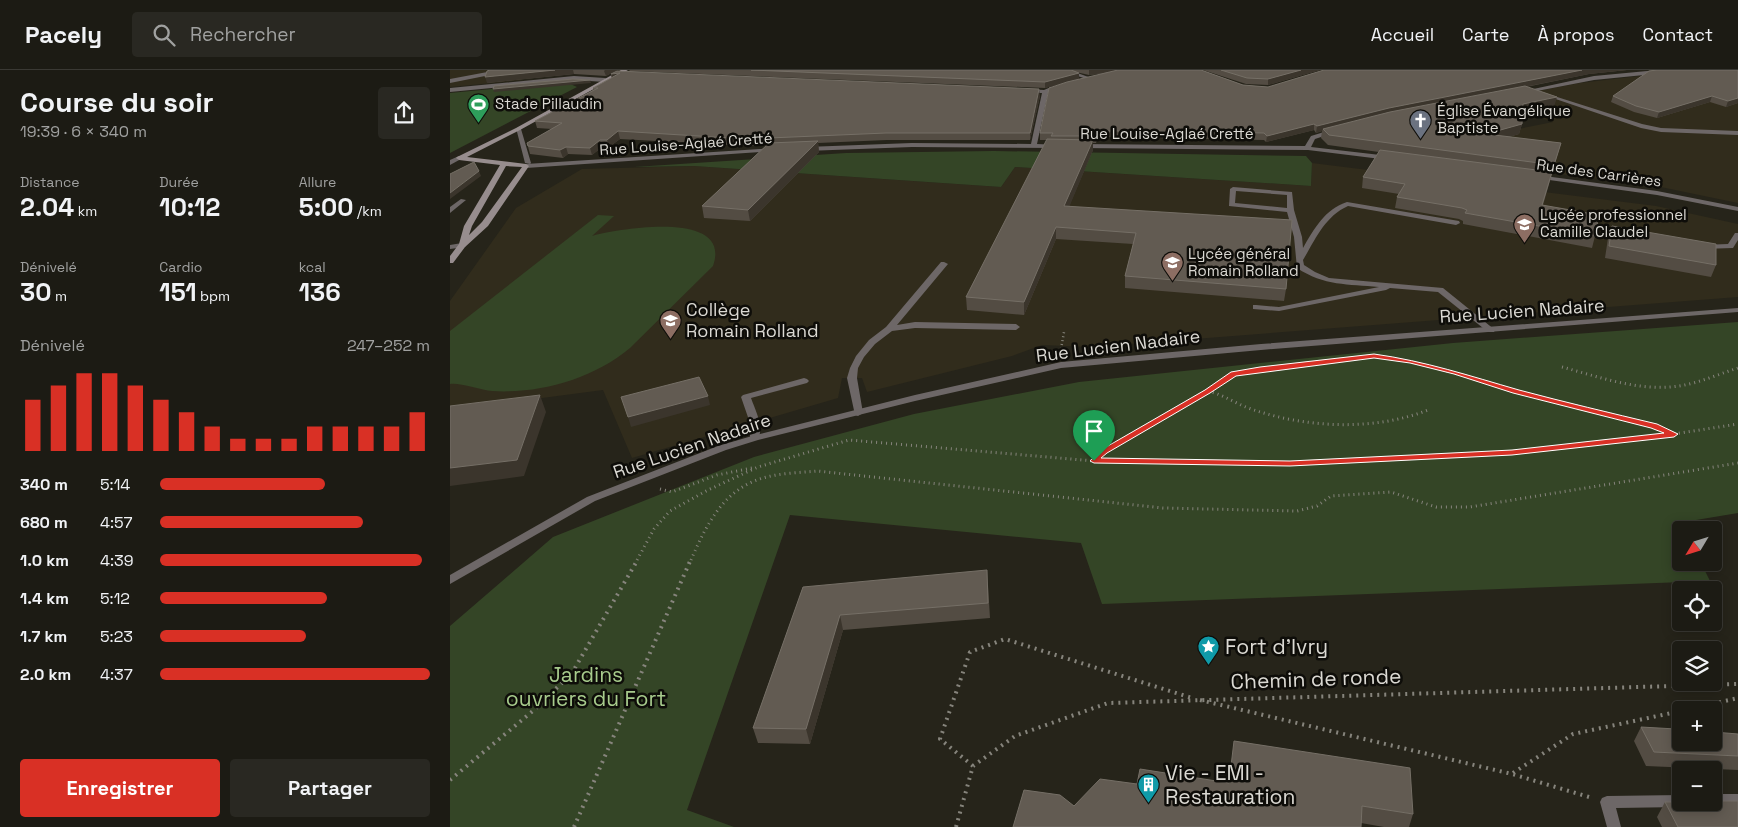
<!DOCTYPE html>
<html lang="fr">
<meta charset="utf-8">
<style>
:root{--surface:#1c1b14;--page:#292822;--text:#f1f3f6;--muted:#a0a1a0;--line:#3a3934;--accent:#d93025}
body{margin:0;font-family:"Space Grotesk",sans-serif;background:var(--page);color:var(--text);height:100vh;display:flex;flex-direction:column;font-size:19px;white-space:nowrap}
*{box-sizing:border-box;margin:0}
p{font-size:16px;color:var(--muted)}
.icon{flex:none;width:28px;height:28px;fill:none;stroke:currentColor;stroke-width:2;stroke-linecap:round;stroke-linejoin:round}
.map{position:relative;flex:1;overflow:hidden}
.panel{display:flex;flex-direction:column;background:var(--surface);width:450px}
.panel>*{flex:none}
.needle{width:32px;rotate:232deg}
.buttons{position:absolute;left:1222px;top:451px;display:grid;gap:10px}
.buttons a{display:grid;place-items:center;width:50px;height:50px;border-radius:5px;background:var(--surface);box-shadow:0 2px 12px #0003,0 0 0 1px var(--line);font-size:25px}
.pin{position:absolute;display:grid;place-items:center;width:42px;height:42px;color:#fff;margin:-51px -21px;border-radius:50% 50% 50% 0;rotate:-45deg;box-shadow:0 0 5px #0007}
.pin .icon{rotate:45deg}
.round{display:grid;place-items:center;flex:none;width:52px;height:52px;border-radius:5px;background:var(--page)}
.head{display:flex;align-items:center;justify-content:space-between;height:85px;padding:0 20px}
h1{font-size:28px;font-weight:800;line-height:38px}
.metrics{display:grid;grid-template-columns:repeat(3,1fr);gap:8px;height:85px;padding:5px 20px}
.metrics div{display:grid;align-content:center}
.metrics b{font-size:25px;font-weight:800}
.metrics small{font-size:14px;font-weight:400}
.metrics p{font-size:14px}
.chart{height:140px;padding:10px 20px}
.chart p{display:flex;justify-content:space-between}
.chart svg{width:100%;height:90px;margin-top:5px;stroke:var(--accent);stroke-width:6}
.primary-button{display:flex;gap:10px;margin-top:auto;padding:10px 20px}
.primary-button a{flex:1;height:58px;border-radius:5px;background:var(--accent);color:#fff;font-size:20px;font-weight:800;line-height:58px;text-align:center}
.primary-button a+a{background:var(--page);color:var(--text)}
ul{padding:0 20px;list-style:none;font-size:16px}
li{display:grid;grid-template-columns:80px 60px 1fr;align-items:center;height:38px}
li i{height:12px;border-radius:6px;background:var(--accent)}
header{display:flex;align-items:center;gap:30px;box-sizing:border-box;height:70px;padding:0 25px;background:var(--surface);border-bottom:1px solid var(--line)}
header strong{font-size:24px}
nav{display:flex;gap:28px;margin-inline-start:auto;font-size:18px}
.search{width:350px;height:45px;background:var(--page);display:flex;align-items:center;gap:12px;box-sizing:border-box;padding:0 18px;border-radius:5px;color:var(--muted);font-size:19px}
main{display:flex;flex:1;min-height:0}
.map>svg:first-child{display:block}
</style>
<header>
<strong>Pacely</strong>
<div class="search"><svg class="icon" aria-label="search" viewBox="0 0 24 24"><circle cx="10" cy="10" r="6"/><path d="M15 15l6 6"/></svg>Rechercher</div>
<nav><a>Accueil</a><a>Carte</a><a>À propos</a><a>Contact</a></nav>
</header>
<main>
<section class="panel">
<div class="head"><div><h1>Course du soir</h1><p>19:39 · 6 × 340 m</p></div><a class="round"><svg class="icon" aria-label="share" viewBox="0 0 24 24"><path d="M12 15V3M7 8l5-5 5 5M5 13v7h14v-7"/></svg></a></div>
<div class="metrics">
<div><p>Distance</p><b>2.04<small> km</small></b></div>
<div><p>Durée</p><b>10:12</b></div>
<div><p>Allure</p><b>5:00<small> /km</small></b></div>
</div>
<div class="metrics">
<div><p>Dénivelé</p><b>30<small> m</small></b></div>
<div><p>Cardio</p><b>151<small> bpm</small></b></div>
<div><p>kcal</p><b>136</b></div>
</div>
<div class="chart"><p><span>Dénivelé</span>247–252 m</p>
<svg viewBox="0 0 160 44" preserveAspectRatio="none"><path d="M5 44V19M15 44V12M25 44V6M35 44V6M45 44V12M55 44V19M65 44V25M75 44V32M85 44V38M95 44V38M105 44V38M115 44V32M125 44V32M135 44V32M145 44V32M155 44V25"/></svg>
</div>
<ul>
<li><b>340 m</b>5:14<i style="width:61%"></i></li>
<li><b>680 m</b>4:57<i style="width:75%"></i></li>
<li><b>1.0 km</b>4:39<i style="width:97%"></i></li>
<li><b>1.4 km</b>5:12<i style="width:62%"></i></li>
<li><b>1.7 km</b>5:23<i style="width:54%"></i></li>
<li><b>2.0 km</b>4:37<i style="width:100%"></i></li>
</ul>
<div class="primary-button"><a>Enregistrer</a><a>Partager</a></div>
</section>
<div class="map">
<svg width="1288" height="757" viewBox="0 0 1288 757">
<rect width="100%" height="100%" fill="#26241a"/>
<!-- built -->
<path fill="#312c1c" d="M0 0H63L72 10 0 17Z
M1241 0 1288 14V133L1206 116 1006 91 1008 71 1103 52 1039 30 1130 13Z
M862 93 1206 136 1288 154V227L640 277 592 275 562 286 417 322 412 308H392L388 328 182 388 153 320 0 340V231L66 138 132 99 244 96 551 117 565 97 861 116Z"/>
<!-- green -->
<path fill="#344526" d="M116 12 127 17 0 83V23Z
M544 81 856 86 862 93 861 116 565 97 551 117 244 96 184 97 396 83Z
M148 145 164 146 142 166C168 159 283 139 263 196L180 278C143 309 90 324 42 321 31 320 8 312 0 314V261Z
M1288 252V443L1234 452 1237 460H1231V492L1251 493 1260 511 652 534 631 473 340 445 237 740 284 757H0V556L103 467 304 387 464 344 629 312 1003 273Z"/>
<g fill="none" stroke-linecap="round" stroke-linejoin="round">
<!-- path-far2 -->
<path stroke="#86847c" stroke-width="2.5" stroke-dasharray="1 3" stroke-linecap="butt" d="M611 279 614 262"/>
<!-- path-far1 -->
<path stroke="#86847c" stroke-width="3" stroke-dasharray="1 4" stroke-linecap="butt" d="M923 286C978 292 1031 312 1085 326 1131 338 1180 346 1224 364
M1112 297C1149 307 1190 322 1229 316 1249 313 1269 304 1288 298
M758 321C774 325 788 335 804 340 858 358 925 361 978 340
M644 391 654 382 784 304 810 299 914 287
M210 419 222 422 267 405 302 398
M187 490 204 459 220 441 258 420 308 397 399 370 644 391 840 394 1062 383 1224 364 1288 354
M241 490C254 460 270 426 302 412 322 403 346 403 367 401L713 438 847 441 867 436 881 426 941 422 986 437H1020L1288 393"/>
<!-- path -->
<path stroke="#86847c" stroke-width="4" stroke-dasharray="2 5" stroke-linecap="butt" d="M750 630 1062 704 1139 727
M1235 640 1288 628
M523 696 490 669 520 582 555 569 742 628
M1063 703 1123 664 1231 641
M0 710 84 640 122 603 188 489
M124 757 241 489
M506 757 523 696 565 666 658 633 1288 614"/>
<!-- service -->
<path fill="#6d6767" fill-rule="evenodd" d="M48 0 50 1V3L0 13V9Z
M1082 19 1192 54 1211 58 1288 61V65L1211 62 1191 58 1082 21Z
M66 58 71 59 81 93 80 94 75 93Z
M783 117 842 122 844 140 852 167 853 178C864 159 875 139 897 132L1009 151 1010 153 1006 155 898 136C875 146 865 170 853 190L854 195 865 202 879 208 993 218 1045 260 1044 262H1038L988 222 940 218 936 220 829 241 803 239V235H806L829 237 929 217C898 214 874 216 847 198L844 167 837 142 779 136 780 119ZM786 121 837 125V138L785 133Z
M11 129 16 130 0 143V137Z
M1285 163H1288V170L1283 178 1252 179 1248 177 1252 175 1278 174Z
M491 192H494L498 194 447 255 465 252 566 254 570 257 566 260 465 258 442 261 425 274 414 287 408 298 407 308 413 343 408 346 405 345 397 308 400 298 406 286 419 270 436 257Z
M354 308 357 309 359 311 357 313 301 328C306 342 314 356 308 370H302L300 368V353L291 327 293 325Z
M1264 724H1288V736H1264L1259 734 1258 732H1264Z
M1231 725V732H1237L1236 735 1231 737 1166 738 1171 757H1157L1150 732 1152 728 1157 726Z"/>
<!-- minor -->
<path fill="#6d6767" fill-rule="evenodd" d="M611 0H619L644 9 639 10Z
M1208 0H1227L1224 2 1144 10 1072 24 1069 22 1144 6Z
M124 6 155 8 158 10 155 12 124 10 0 22V18Z
M601 17 604 19 598 23 587 74 609 75 610 76 607 78 462 77 356 81 353 79 356 77 462 73 581 74 592 23H577L574 21 577 19 594 20Z
M884 59 887 61 886 62 865 69 861 77 939 86 942 88 939 90 858 80 629 78 626 76 629 74 855 76 861 66Z
M324 78 327 80 326 81 76 98 73 96 76 94Z
M1087 105 1207 121 1288 137V141L1207 125 1085 108 1084 107Z
M12 173 16 175 15 177 0 179V175Z
M1288 238V242L811 280 611 298 465 331 308 370 276 380 145 431 0 514V505L137 427 268 376 302 366 465 325 611 292 811 274Z"/>
<!-- tertiary -->
<path fill="#6d6767" fill-rule="evenodd" d="M9 86 12 88 11 89 0 95V90Z"/>
<!-- secondary -->
<path fill="#978d8e" fill-rule="evenodd" d="M171 0H178L70 60 17 87 76 94 79 96 38 156 15 177 3 193H0V186L9 174 14 156 50 95 9 90 6 88 7 87 66 58ZM56 96 72 97 32 152 19 165 22 156Z"/>
</g>
<!-- wall -->
<path fill="#534c43" fill-rule="evenodd" d="M40 0H167L156 6 124 4 37 13Z
M179 0H751L793 15 818 17 874 0H1177L1139 4 1076 17 1104 37 1073 43 1072 54 1069 64 1059 67 1111 73 1093 135 1145 166 1142 178 1013 154V151L1009 149 945 138 947 127 949 124 912 118 913 107 929 82 878 75 871 68 872 61 866 63 864 60 816 72 814 70 648 67 646 73H643V80L619 136 836 219 834 231 675 218V206L683 174 606 169 574 245 517 240 516 227 597 70H590V63L617 12 595 18 180 1ZM626 2 639 5 657 3 617 12 629 9Z
M753 0H870L818 15 796 14Z
M1288 0V33L1276 37 1260 32 1207 48 1184 42 1161 32 1163 26Z
M143 18 590 26 580 70H437L368 73 369 82 300 151 254 148 252 136 317 75 298 76 170 69 159 77H152L142 85 118 84 113 88 80 84 77 73 102 59 87 58 85 51 143 20Z
M1162 156 1266 195 1261 207 1155 188 1158 168Z
M538 515 540 548 393 560 360 674 308 673 303 658 353 517Z
M1191 657 1227 661 1288 664V700L1196 696 1184 671Z
M690 699 963 744 959 757H934L911 753 624 736 687 714Z
M1215 732 1288 757H1212L1207 747Z"/>
<!-- shaded-wall -->
<path fill="#3b352c" d="M105 0H123L124 4 37 13 35 7Z
M155 0H167L156 6 154 1Z
M639 0H675L639 5Z
M851 0H870L818 15V9Z
M1132 0H1177L1139 4 938 44 873 59 872 61 866 63 867 56 939 38Z
M170 3 162 11 161 4Z
M629 3V9L595 18V12Z
M140 10 141 13 44 22 43 19Z
M589 19 590 26 580 70V63Z
M1262 26 1260 32 1207 48 1209 42Z
M1107 27 1104 37 1071 43 1073 34Z
M1288 28V33L1276 37 1278 31Z
M864 54V60L816 72 817 66Z
M1072 54 1069 64 1034 74 1036 64Z
M168 61 170 69 159 77 157 70Z
M648 61V67L646 73V66Z
M150 70 152 77 142 85 140 78Z
M643 70V80L615 147 614 136Z
M368 71 369 82 300 151 298 140Z
M116 77 118 84 113 88 110 80Z
M29 101 31 106 0 129V123Z
M606 157V169L574 245V232Z
M90 325 96 342 74 406 0 416V398Z
M258 326 260 335 181 357 178 347Z
M390 545 393 560 360 674 356 659Z"/>
<!-- building -->
<path fill="#625b52" stroke="#756f66" d="M40 0H105L35 7 37 1Z
M301 0H621L629 3 595 12Z
M668 0H751L793 15 818 17 874 0H1132L939 38 867 56 864 54 817 66 814 63 696 61H648L646 66H601L603 63H590L599 18 617 12Z
M771 0H851L818 9 797 8Z
M1207 0H1288V28L1278 31 1262 26 1209 42 1186 36 1163 26 1199 1Z
M167 1 589 19 580 63H436L296 69 168 61 157 70H150L140 78 116 77 110 80 78 76 77 73 112 53 85 51 148 18H143L170 3 161 4Z
M123 9 140 10 43 19 44 16Z
M1075 16 1107 27 1073 34 1072 54 1036 64 1111 73 1104 95 879 65 873 59 940 42Z
M597 69 643 70 614 136 842 150 836 219 675 206 686 163 606 157 574 232 516 227Z
M368 71 298 140 252 136 319 73Z
M930 80 1102 102 1092 135 1149 145 1145 166 1015 143 1017 140 1012 138 947 127 955 114 913 107Z
M24 92 29 101 0 123V104Z
M1162 156 1266 174V195L1159 176Z
M249 307 258 326 178 347 171 327Z
M90 325 67 390 0 398V336Z
M537 500 538 533 390 545 356 659 303 658 353 517Z
M1191 657 1226 659 1227 661H1231V672H1264V662L1288 664V686L1204 682Z
M784 671 960 698 963 744 912 736 911 757H563L574 720 610 725 624 736 650 709 687 714 690 699 779 713Z
M1264 731H1288V757H1228L1215 732H1264Z"/>
<!-- route -->
<path fill="#d93025" stroke="#fff" fill-rule="evenodd" d="M924 284C975 291 1020 306 1069 320 1114 332 1161 343 1207 354L1228 364 1224 367 1062 385 840 396 644 393 640 391 651 380 755 320 781 302 810 297ZM924 288 960 293 1004 304 1063 323 1201 358 1214 363 1062 380 840 391 651 388 657 383 760 323 786 306Z"/>
<!-- icons -->
<defs>
<symbol id="stadium-pin" viewBox="-11 -11 22 30"><path d="M0 17L-7.5 6A9.5 9.5 0 1 1 7.5 6Z" fill="#2e9e5b" stroke="#0e0d09"/><path d="M0-5a6.5 5 0 1 0 0 10a6.5 5 0 1 0 0-10ZM-3.5-1.8h7v3.6h-7Z" fill="#fff"/></symbol>
<symbol id="church-pin" viewBox="-11 -11 22 30"><path d="M0 17L-7.5 6A9.5 9.5 0 1 1 7.5 6Z" fill="#6b7280" stroke="#0e0d09"/><path d="M-1.2-6h2.4v3.5h3.3v2.4h-3.3V6h-2.4V-.1h-3.3v-2.4h3.3Z" fill="#fff"/></symbol>
<symbol id="school-pin" viewBox="-11 -11 22 30"><path d="M0 17L-7.5 6A9.5 9.5 0 1 1 7.5 6Z" fill="#8d6e63" stroke="#0e0d09"/><path d="M0-5L7-2L0 1L-7-2ZM-4 1L0 2.5L4 1V4Q0 6-4 4Z" fill="#fff"/></symbol>
<symbol id="sight-pin" viewBox="-11 -11 22 30"><path d="M0 17L-7.5 6A9.5 9.5 0 1 1 7.5 6Z" fill="#0f9aa8" stroke="#0e0d09"/><path d="M0-6L1.8-2.2L6-1.7L2.9 1.2L3.7 5.4L0 3.3L-3.7 5.4L-2.9 1.2L-6-1.7L-1.8-2.2Z" fill="#fff"/></symbol>
<symbol id="building-pin" viewBox="-11 -11 22 30"><path d="M0 17L-7.5 6A9.5 9.5 0 1 1 7.5 6Z" fill="#0f9aa8" stroke="#0e0d09"/><path d="M-4-6H4V6H1V3H-1V6H-4ZM-2.5-4.3h1.7v1.8h-1.7ZM.8-4.3h1.7v1.8H.8ZM-2.5-1h1.7V.8h-1.7ZM.8-1h1.7V.8H.8Z" fill="#fff"/></symbol>
</defs>
<g fill-rule="evenodd">
<use href="#stadium-pin" x="16" y="22" width="25" height="34"/>
<use href="#church-pin" x="958" y="38" width="25" height="34"/>
<use href="#school-pin" x="1062" y="142" width="25" height="34"/>
<use href="#school-pin" x="710" y="180" width="25" height="34"/>
<use href="#school-pin" x="208" y="238" width="25" height="34"/>
<use href="#sight-pin" x="746" y="564" width="25" height="34"/>
<use href="#building-pin" x="686" y="702" width="25" height="34"/>
</g>
<g text-anchor="middle" stroke-width="5" stroke-linejoin="round" paint-order="stroke">
<!-- far-poi labels -->
<g font-size="15" fill="#dbd9d3" stroke="#0e0d09" text-anchor="start">
<text x="45" y="39">Stade Pillaudin</text>
<text x="987" y="46">Église Évangélique<tspan x="987" dy="17">Baptiste</tspan></text>
<text x="1090" y="150">Lycée professionnel<tspan x="1090" dy="17">Camille Claudel</tspan></text>
<text x="738" y="189">Lycée général<tspan x="738" dy="17">Romain Rolland</tspan></text>
</g>
<!-- far-street labels -->
<g font-size="15" fill="#dbd9d3" stroke="#0e0d09">
<text x="717" y="69">Rue Louise-Aglaé Cretté</text>
<text transform="translate(236 74) rotate(-4)" y="5">Rue Louise-Aglaé Cretté</text>
<text transform="translate(1149 103) rotate(8)" y="5">Rue des Carrières</text>
</g>
<!-- poi labels -->
<g font-size="18" fill="#dbd9d3" stroke="#0e0d09" text-anchor="start">
<text x="236" y="246">Collège<tspan x="236" dy="21">Romain Rolland</tspan></text>
</g>
<!-- street labels -->
<g font-size="18" fill="#dbd9d3" stroke="#0e0d09">
<text transform="translate(1072 241) rotate(-4)" y="6">Rue Lucien Nadaire</text>
<text transform="translate(668 276) rotate(-7)" y="6">Rue Lucien Nadaire</text>
<text transform="translate(242 376) rotate(-19)" y="6">Rue Lucien Nadaire</text>
</g>
<!-- near-poi labels -->
<g font-size="21" fill="#dbd9d3" stroke="#0e0d09" text-anchor="start">
<text x="775" y="584">Fort d'Ivry</text>
<text x="715" y="710">Vie - EMI -<tspan x="715" dy="24">Restauration</tspan></text>
</g>
<!-- near-park labels -->
<g font-size="21" fill="#a7cb8c" stroke="#0e0d09">
<text x="136" y="612">Jardins<tspan x="136" dy="24">ouvriers du Fort</tspan></text>
</g>
<!-- near-street labels -->
<g font-size="21" fill="#dbd9d3" stroke="#0e0d09">
<text transform="translate(866 609) rotate(-2)" y="7">Chemin de ronde</text>
</g>
</g>
</svg>
<div class="buttons">
<a><svg class="needle" viewBox="-14 -14 28 28"><path d="M0-13l5 13h-10z" fill="#e53935"/><path d="M0 13l5-13h-10z" fill="#a0a1a0"/></svg></a>
<a><svg class="icon" aria-label="locate" viewBox="0 0 24 24"><circle cx="12" cy="12" r="6"/><path d="M12 2v4M12 18v4M2 12h4M18 12h4"/></svg></a>
<a><svg class="icon" aria-label="layers" viewBox="0 0 24 24"><path d="M12 4l9 5-9 5-9-5zM3 14l9 5 9-5"/></svg></a>
<a>+</a>
<a>−</a>
</div>
<div class="pin" style="left:644px;top:391px;background:#1e9e55"><svg class="icon" aria-label="arrive" viewBox="0 0 24 24"><path d="M6 21V4h12l-3 4 3 4H6"/></svg></div>
</div>
</main>
